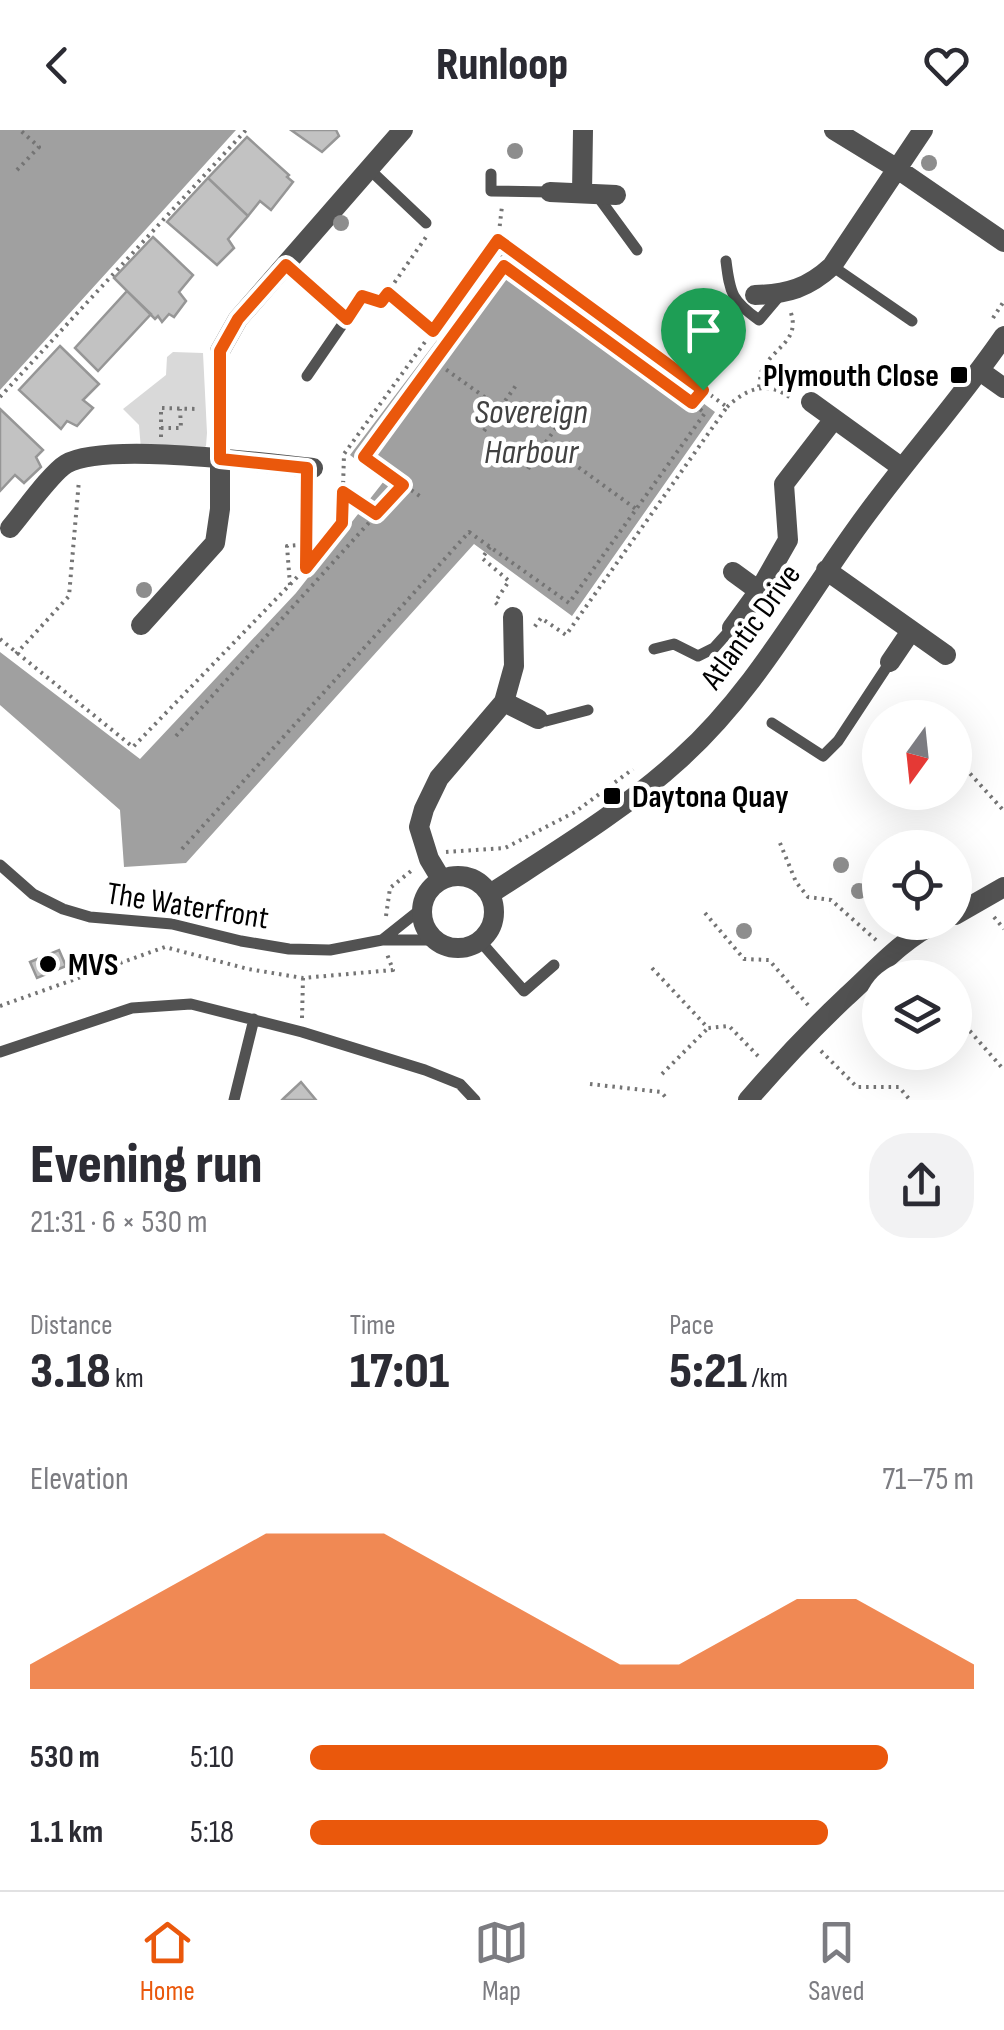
<!DOCTYPE html>
<meta charset="utf-8">
<style>
:root{--surface:#fff;--page:#f2f2f3;--text:#2b2b33;--muted:#7c7c81;--line:#e1e1e2;--accent:#ea580c}
body{margin:0;font-family:"Sofia Sans Condensed",sans-serif;background:var(--page);color:var(--text);height:100vh;display:flex;flex-direction:column;font-size:38px;white-space:nowrap}
*{box-sizing:border-box;margin:0}
p{font-size:32px;color:var(--muted)}
.icon{flex:none;width:55px;height:55px;fill:none;stroke:currentColor;stroke-width:2;stroke-linecap:round;stroke-linejoin:round}
.map{position:relative;height:970px;overflow:hidden}
.side{display:flex;flex-direction:column;background:var(--surface);flex:1}
.side>*{flex:none}
.needle{width:65px;rotate:195deg}
.fabs{position:absolute;left:862px;top:570px;display:grid;gap:20px}
.fabs a{display:grid;place-items:center;width:110px;height:110px;border-radius:50%;background:var(--surface);box-shadow:0 10px 40px #0002;font-size:50px}
.pin{position:absolute;display:grid;place-items:center;width:85px;height:85px;color:#fff;margin:-102px -42px;border-radius:50% 50% 50% 0;rotate:-45deg;box-shadow:0 0 10px #0007}
.pin .icon{rotate:45deg}
.round{display:grid;place-items:center;flex:none;width:105px;height:105px;border-radius:40px;background:var(--page)}
.head{display:flex;align-items:center;justify-content:space-between;height:170px;padding:0 30px}
h1{font-size:55px;font-weight:800;line-height:75px}
.figures{display:grid;grid-template-columns:repeat(3,1fr);gap:15px;height:170px;padding:10px 30px}
.figures div{display:grid;align-content:center}
.figures b{font-size:50px;font-weight:800}
.figures small{font-size:28px;font-weight:400}
.figures p{font-size:28px}
.chart{height:280px;padding:20px 30px}
.chart p{display:flex;justify-content:space-between}
.chart svg{width:100%;height:180px;margin-top:10px;fill:var(--accent);opacity:.7}
ul{padding:0 30px;list-style:none;font-size:32px}
li{display:grid;grid-template-columns:160px 120px 1fr;align-items:center;height:75px}
li i{height:25px;border-radius:12px;background:var(--accent)}
header{display:flex;justify-content:space-between;align-items:center;height:130px;padding:0 30px;background:var(--surface);font-size:45px;font-weight:800}
.dock{display:flex;justify-content:space-around;align-items:center;height:140px;border-top:2px solid var(--line);background:var(--surface);font-size:28px;color:var(--muted)}
.dock a{display:grid;justify-items:center;gap:5px}
.dock .selected{color:var(--accent)}
.map>svg:first-child{display:block}
</style>
<header><svg class="icon" aria-label="back" viewBox="0 0 24 24"><path d="M15 5l-7 7 7 7"/></svg>Runloop<svg class="icon" aria-label="heart" viewBox="0 0 24 24"><path d="M12 20l-8-8c-3-5 5-10 8-4 3-6 11-1 8 4z"/></svg></header>
<div class="map">
<svg width="1004" height="970" viewBox="0 0 1004 970">
<rect width="100%" height="100%" fill="#fff"/>
<!-- green -->
<path fill="#d9d9d9" d="M173 222 203 223 207 303 206 316 199 323 141 320 139 295 123 279 166 245 167 227Z"/>
<!-- water -->
<path fill="#a0a0a0" d="M0 0H236L0 260Z
M503 123 715 282 572 486 474 414 186 733 124 737 120 680 0 575V522L140 629 296 463 384 351 350 325Z"/>
<!-- building -->
<path fill="#c2c2c2" stroke="#969696" stroke-width="2.5" d="M291 0H336L339 6 322 22Z
M247 7 289 45 287 47 293 52 271 80 260 71 248 86 208 48Z
M208 48 248 86 228 109 234 118 217 135 167 92Z
M153 107 193 145 179 162 186 171 174 187 169 184 162 192 158 186 155 189 114 148Z
M127 161 151 184 98 241 75 218Z
M60 216 99 254 83 270 93 278 77 296 67 291 61 299 19 260Z
M0 279 43 320 36 327 41 337 24 353 15 345 0 361Z
M59 820 66 836 37 848 30 832Z
M301 952 316 970H282L284 968Z"/>
<g fill="none" stroke-linecap="round" stroke-linejoin="round">
<!-- path -->
<path stroke="#747474" stroke-width="4" stroke-dasharray="2.5 5" stroke-linecap="butt" d="M17 40 39 17 20 0
M498 111 502 76
M388 163 433 201
M375 170 381 172 426 107
M993 188 1004 171
M434 231 500 278 517 254
M759 257C760 251 760 245 762 240 773 218 800 211 791 183
M0 267 246 0
M727 277C747 258 768 250 792 269
M565 286 545 313 636 379
M161 298H181L180 279
M484 301 500 278
M161 307V278L198 279
M528 339 545 313
M343 362 376 384
M490 417 482 428 509 451 495 472 499 476
M306 438 307 358
M290 455 287 416 300 415 302 357
M0 509 133 617 306 438 342 393 344 324 498 111 727 277 566 505 541 488 533 499
M16 524 69 466 79 350
M176 606 403 355
M955 627 1004 681
M780 713 796 752 808 767 831 770 876 810
M910 715 912 718
M182 719 469 402 569 473 705 283 504 136 364 327 421 367
M446 722 505 718 575 682 633 639
M705 783 744 829 769 830 808 875
M386 786 390 758 411 741
M994 787 1004 799
M652 838 708 898 729 896 758 926
M0 876 165 817 248 839 303 848 393 840 387 824
M955 884 1004 940
M302 888 303 848
M821 921 857 957H899L910 970
M662 944 708 898
M590 954 661 962 668 970"/>
<!-- lane -->
<path stroke="#525252" stroke-width="11" d="M369 39 426 93
M491 44V61L550 62
M596 64 637 120
M726 131C730 164 732 171 759 190L781 164
M285 135 347 189
M832 136 912 191
M307 246 362 166
M654 519 674 514 698 526 714 518 732 498
M538 589 546 591 588 580
M772 593 823 626 838 611 890 532
M0 735 33 764 63 779 90 787 172 794 241 811 289 819 330 820 382 810H434
M382 810 421 779
M480 811 524 861 554 835
M0 922 132 878 191 874 302 902 425 940 460 954 475 970
M234 970 254 889"/>
<!-- street -->
<path stroke="#525252" stroke-width="20" d="M834 0 896 38 1004 112
M550 62 616 65
M582 63 583 0
M755 165C788 164 808 158 832 136L923 0
M980 241 1004 258
M811 272 901 337
M10 398C23 383 51 343 66 334 105 311 263 333 313 338
M826 440 946 525
M733 442 759 461
M141 495 215 413 220 379V221L238 189 403 0
M732 498 759 461 788 410 784 354 834 289
M890 532 911 501
M504 572 538 589
M422 782a36 36 0 1 1 72 0a36 36 0 1 1-72 0Z
M441 749 429 729 419 697 424 679 439 648 504 572 514 536 513 487
M490 764C556 721 623 681 681 628 753 563 800 477 856 399 903 333 958 273 1004 206
M955 785 1004 757
M748 970C779 934 812 899 846 867 876 840 901 810 938 792"/>
</g>
<!-- trees -->
<g fill="#8d8d8d">
<circle cx="515" cy="21" r="8"/>
<circle cx="929" cy="33" r="8"/>
<circle cx="341" cy="93" r="8"/>
<circle cx="144" cy="460" r="8"/>
<circle cx="841" cy="735" r="8"/>
<circle cx="859" cy="761" r="8"/>
<circle cx="744" cy="801" r="8"/>
</g>
<g fill="none" stroke-linecap="round" stroke-linejoin="round">
<defs>
<path id="route" d="M498 110 703 260 692 273 504 136 364 327 403 355 376 384 343 362 342 393 306 438 307 338 220 329V221L238 189 286 135 347 189 362 166 381 172 388 163 433 201Z"/>
</defs>
<!-- route casing -->
<use href="#route" stroke="#fff" stroke-width="20"/>
<!-- route -->
<use href="#route" stroke="#ea580c" stroke-width="12"/>
</g>
<!-- markers -->
<g fill="#000" stroke="#fff" stroke-width="4">
<rect x="949" y="235" width="20" height="20" rx="5"/>
<rect x="602" y="656" width="20" height="20" rx="5"/>
<circle cx="48" cy="834" r="10"/>
</g>
<g text-anchor="middle" stroke-width="9" stroke-linejoin="round" paint-order="stroke">
<!-- poi labels -->
<g font-size="32" font-weight="bold" fill="#000" stroke="#fff" text-anchor="start">
<text x="939" y="256" text-anchor="end">Plymouth Close</text>
<text x="632" y="677">Daytona Quay</text>
<text x="68" y="845">MVS</text>
</g>
<!-- street labels -->
<g font-size="32" fill="#000" stroke="#fff">
<text transform="translate(750 496) rotate(-54)" y="11">Atlantic Drive</text>
<text transform="translate(188 775) rotate(9)" y="11">The Waterfront</text>
</g>
<!-- water labels -->
<g font-size="35" font-style="italic" fill="#414141" stroke="#fff">
<text x="531" y="293">Sovereign<tspan x="531" dy="40">Harbour</tspan></text>
</g>
</g>
</svg>
<div class="fabs">
<a><svg class="needle" viewBox="-14 -14 28 28"><path d="M0-13l5 13h-10z" fill="#e53935"/><path d="M0 13l5-13h-10z" fill="#7c7c81"/></svg></a>
<a><svg class="icon" aria-label="locate" viewBox="0 0 24 24"><circle cx="12" cy="12" r="6"/><path d="M12 2v4M12 18v4M2 12h4M18 12h4"/></svg></a>
<a><svg class="icon" aria-label="layers" viewBox="0 0 24 24"><path d="M12 4l9 5-9 5-9-5zM3 14l9 5 9-5"/></svg></a>
</div>
<div class="pin" style="left:703px;top:260px;background:#1e9e55"><svg class="icon" aria-label="arrive" viewBox="0 0 24 24"><path d="M6 21V4h12l-3 4 3 4H6"/></svg></div>
</div>
<section class="side">
<div class="head"><div><h1>Evening run</h1><p>21:31 · 6 × 530 m</p></div><a class="round"><svg class="icon" aria-label="share" viewBox="0 0 24 24"><path d="M12 15V3M7 8l5-5 5 5M5 13v7h14v-7"/></svg></a></div>
<div class="figures">
<div><p>Distance</p><b>3.18<small> km</small></b></div>
<div><p>Time</p><b>17:01</b></div>
<div><p>Pace</p><b>5:21<small> /km</small></b></div>
</div>
<div class="chart"><p><span>Elevation</span>71–75 m</p>
<svg viewBox="0 0 160 44" preserveAspectRatio="none"><path d="M0 44V38L10 30L20 22L30 14L40 6L50 6L60 6L70 14L80 22L90 30L100 38L110 38L120 30L130 22L140 22L150 30L160 38V44z"/></svg>
</div>
<ul>
<li><b>530 m</b>5:10<i style="width:87%"></i></li>
<li><b>1.1 km</b>5:18<i style="width:78%"></i></li>
</ul>
</section>
<nav class="dock">
<a class="selected"><svg class="icon" aria-label="home" viewBox="0 0 24 24"><path d="M3 11l9-7 9 7M6 9v11h12V9"/></svg>Home</a>
<a><svg class="icon" aria-label="map" viewBox="0 0 24 24"><path d="M3 6l6-2 6 2 6-2v14l-6 2-6-2-6 2zM9 4v14M15 6v14"/></svg>Map</a>
<a><svg class="icon" aria-label="saved" viewBox="0 0 24 24"><path d="M7 4h10v16l-5-4-5 4z"/></svg>Saved</a>
</nav>
